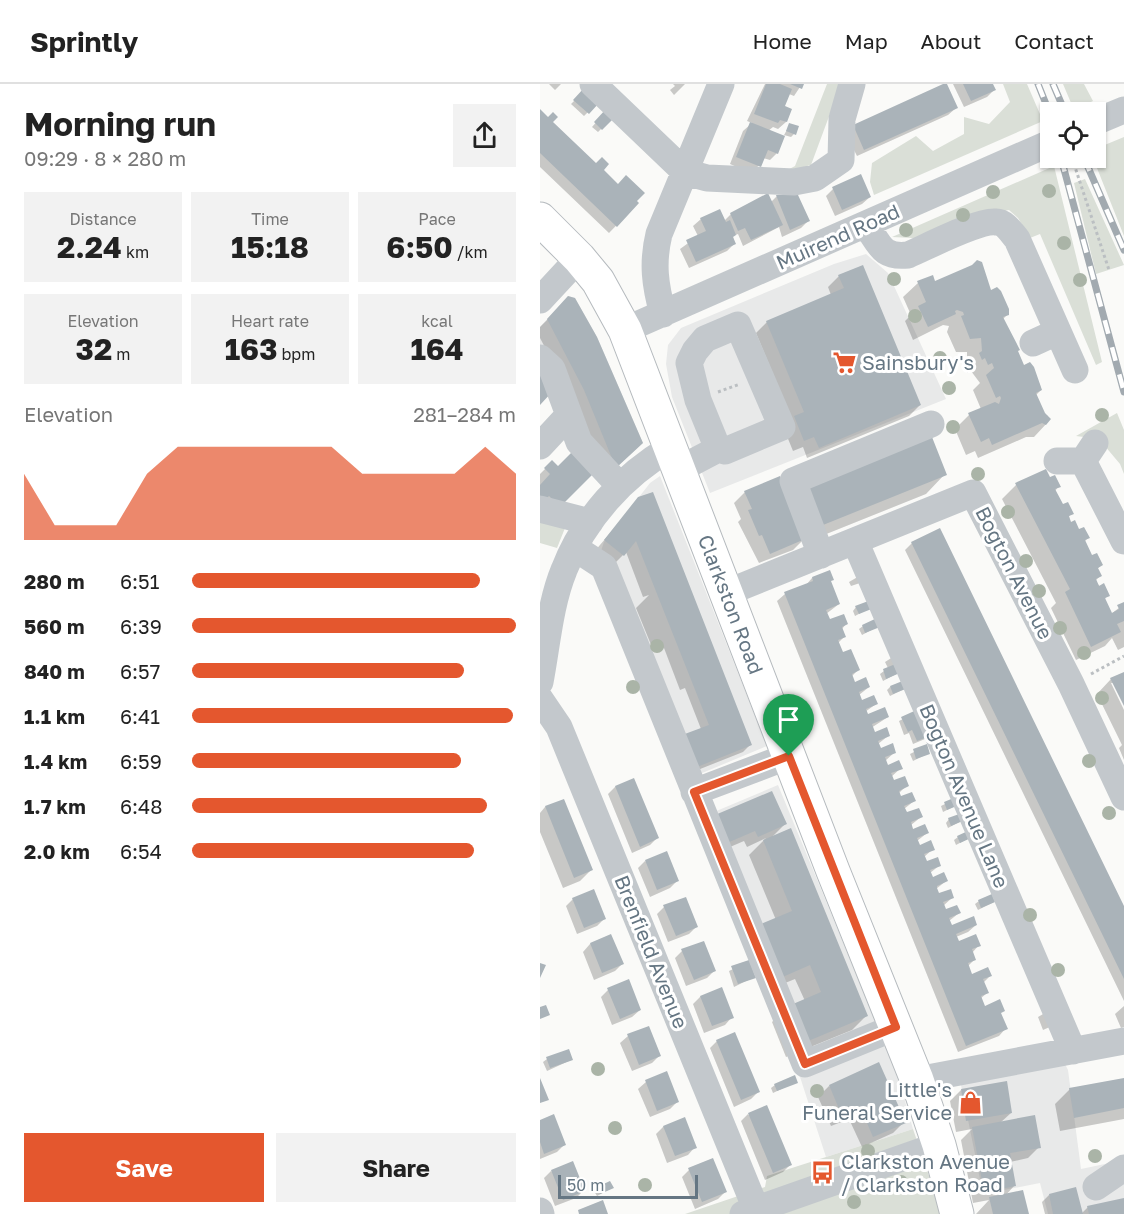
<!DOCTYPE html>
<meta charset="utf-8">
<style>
:root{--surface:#fff;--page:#f2f2f2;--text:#222;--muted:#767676;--line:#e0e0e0;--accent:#e4572e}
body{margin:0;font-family:"Golos Text",sans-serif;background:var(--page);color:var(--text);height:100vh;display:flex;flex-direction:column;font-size:22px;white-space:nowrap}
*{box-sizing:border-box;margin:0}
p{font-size:20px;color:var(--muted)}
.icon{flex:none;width:33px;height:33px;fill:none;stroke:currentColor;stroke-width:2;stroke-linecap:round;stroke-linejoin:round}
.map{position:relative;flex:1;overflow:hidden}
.details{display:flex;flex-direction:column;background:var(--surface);width:540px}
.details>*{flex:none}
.controls{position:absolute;left:500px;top:18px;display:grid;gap:12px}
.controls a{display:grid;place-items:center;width:66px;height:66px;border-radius:0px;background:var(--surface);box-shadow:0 2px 4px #0004;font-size:30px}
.scale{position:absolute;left:18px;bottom:15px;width:140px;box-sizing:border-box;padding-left:6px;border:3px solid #657683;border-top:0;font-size:16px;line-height:21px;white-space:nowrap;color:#657683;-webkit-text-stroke:4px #fff;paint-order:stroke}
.pin{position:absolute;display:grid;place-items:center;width:51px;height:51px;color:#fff;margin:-62px -26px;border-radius:50% 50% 50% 0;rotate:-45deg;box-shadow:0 0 6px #0007}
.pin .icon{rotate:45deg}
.round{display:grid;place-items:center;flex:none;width:63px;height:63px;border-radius:0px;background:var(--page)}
.head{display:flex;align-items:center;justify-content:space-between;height:102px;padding:0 24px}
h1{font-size:33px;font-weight:700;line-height:45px}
.metrics{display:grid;grid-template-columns:repeat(3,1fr);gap:9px;height:102px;padding:6px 24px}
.metrics div{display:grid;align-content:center;border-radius:0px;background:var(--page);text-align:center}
.metrics b{font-size:30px;font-weight:700}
.metrics small{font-size:16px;font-weight:400}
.metrics p{font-size:16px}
.chart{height:168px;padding:12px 24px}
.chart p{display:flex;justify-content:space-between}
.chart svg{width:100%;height:108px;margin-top:6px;fill:var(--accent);opacity:.7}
.button{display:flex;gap:12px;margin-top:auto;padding:12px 24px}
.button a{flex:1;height:69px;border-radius:0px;background:var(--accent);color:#fff;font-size:24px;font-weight:700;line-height:69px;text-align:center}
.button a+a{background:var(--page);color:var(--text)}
ul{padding:0 24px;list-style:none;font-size:20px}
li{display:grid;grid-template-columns:96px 72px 1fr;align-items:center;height:45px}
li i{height:15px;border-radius:8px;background:var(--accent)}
header{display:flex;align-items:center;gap:36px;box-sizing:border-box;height:84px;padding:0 30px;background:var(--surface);border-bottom:2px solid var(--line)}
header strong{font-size:28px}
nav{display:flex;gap:33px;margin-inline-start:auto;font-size:21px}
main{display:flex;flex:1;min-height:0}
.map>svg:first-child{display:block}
</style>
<header>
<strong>Sprintly</strong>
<nav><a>Home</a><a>Map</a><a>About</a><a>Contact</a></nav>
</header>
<main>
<section class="details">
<div class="head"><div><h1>Morning run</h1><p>09:29 · 8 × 280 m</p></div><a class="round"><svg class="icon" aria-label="share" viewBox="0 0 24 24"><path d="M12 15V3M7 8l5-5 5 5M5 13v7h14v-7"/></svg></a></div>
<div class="metrics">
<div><p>Distance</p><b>2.24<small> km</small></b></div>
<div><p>Time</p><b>15:18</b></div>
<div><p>Pace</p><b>6:50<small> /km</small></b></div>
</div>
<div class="metrics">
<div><p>Elevation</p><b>32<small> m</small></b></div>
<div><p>Heart rate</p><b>163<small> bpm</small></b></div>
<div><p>kcal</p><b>164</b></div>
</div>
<div class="chart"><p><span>Elevation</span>281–284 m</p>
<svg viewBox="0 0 160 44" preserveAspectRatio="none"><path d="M0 44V17L10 38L20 38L30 38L40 17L50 6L60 6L70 6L80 6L90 6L100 6L110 17L120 17L130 17L140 17L150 6L160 17V44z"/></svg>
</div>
<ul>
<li><b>280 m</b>6:51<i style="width:89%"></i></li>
<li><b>560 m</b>6:39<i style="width:100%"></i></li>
<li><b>840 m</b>6:57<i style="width:84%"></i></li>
<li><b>1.1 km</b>6:41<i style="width:99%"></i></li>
<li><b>1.4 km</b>6:59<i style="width:83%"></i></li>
<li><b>1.7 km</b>6:48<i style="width:91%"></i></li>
<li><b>2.0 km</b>6:54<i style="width:87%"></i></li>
</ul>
<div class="button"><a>Save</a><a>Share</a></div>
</section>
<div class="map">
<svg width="584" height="1130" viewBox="0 0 584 1130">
<rect width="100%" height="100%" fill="#fafaf8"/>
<!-- built -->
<path fill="#e8e9e9" d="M326 170 348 189 406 315 170 409 132 313 126 280 128 261 141 244 294 180Z
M28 212 35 214 57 253 103 359 70 389 0 266V243Z
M120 392 227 662 155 692 60 470 64 458 110 399Z
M238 701 357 989 373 1045 286 1073 174 728Z
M523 976 528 986 541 1085 584 1076V1130H508L500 1099 443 1110 421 1001Z"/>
<!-- green -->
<path fill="#dadfd7" d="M287 0H301L271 81 242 89 255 82Z
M463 0H487L503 37 334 111 330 98 332 79 376 52 393 67 424 50V33L449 40 470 18Z
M523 0H544L553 17 534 26Z
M584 53V152L553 74 555 65Z
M514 82 562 278 556 281 500 150 490 154 478 134 469 126 457 128 393 155 352 153Z
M545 95 584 181 556 190 534 99Z
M577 329 584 346V390L580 380 559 355 536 352Z
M0 432 27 439 17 464 0 459Z
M373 1045 402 1130H145L225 1103 227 1092Z"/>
<!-- shadow -->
<path fill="#0003" d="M9 0H21L15 6Z
M133 0H145L134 11 130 6 135 2Z
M225 0H262L254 12 249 10 243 23 246 38 238 45 233 43 228 47 243 53 250 40 254 50 251 53 244 51 237 69 230 76 223 74 213 90 190 80 203 47 212 39 207 37Z
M413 0H452L454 6 447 13 424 23Z
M44 7 57 19 44 32 31 20Z
M416 24 408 31 317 72 306 50 314 42Z
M0 27 97 120 69 149 0 83Z
M66 27 73 33 58 48 52 43Z
M293 105 330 113 322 120 295 132 286 112Z
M237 112 268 137 261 144 242 153 239 143 203 162 198 150 193 152 194 160 187 167 149 184 140 165 158 152 153 142 161 135 184 137 191 130 231 118Z
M299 192 380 321 369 332 267 374 263 363 253 367 244 345 252 336 216 249 227 238 291 211 288 203Z
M378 199 450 208 468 230 463 235 483 283 489 280 500 301 501 306 496 311 504 330 508 332V338L494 353H486L438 374 435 367 426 371 415 345 429 331 441 325 433 306 440 299 431 287 427 289V268H416L407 248 409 242 403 241 373 256 365 237 371 231 363 213Z
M29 214 102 359 64 393 33 317 0 254V243Z
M12 378 18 384 8 433 0 403V390Z
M505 387 509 395 519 402 515 407 522 422 532 429 528 433 531 440 548 454 544 458 551 473 561 481 557 485 560 492 555 497 568 511 564 516 571 530 584 520V563L578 566 572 554 565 562 536 576 511 524 516 519 462 415 476 401Z
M405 390 386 410 264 459 263 456 253 466 219 479 198 438 201 435 194 419 205 408Z
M99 415 211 660 203 668 140 693 161 645 145 604 140 606 124 564 114 568 96 524 109 511 103 513 86 468 72 482 54 468Z
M399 446 584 826V917L365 466 372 459Z
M321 491 320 499 311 502 309 498Z
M272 494 290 498 299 520 286 530 289 537 306 540 302 545 305 552 298 559 302 570 318 586 311 593 314 600 329 603 319 611 321 618 336 620 325 628 327 632 348 633 331 644 334 650 348 652 338 660 340 666 355 668 345 677 347 682 361 684 351 693 354 698 367 701 358 710 360 714 374 717 364 725 366 730 381 733 371 741 373 746 387 749 377 757 379 763 393 765 384 773 386 779 400 781 390 789 392 795 406 797 396 805 399 811 413 813 403 822 405 827 419 829 409 837 411 843 436 841 428 848 416 853 418 859 439 861 432 869 434 876 427 883 431 892H450L443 899 447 909 440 915 444 924 460 930 466 944 459 952 418 968 237 517 245 510 266 501Z
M316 523H332L315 532 313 527Z
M323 542H339L322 551 319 545Z
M356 571 360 588 343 597 340 590 348 584 345 578Z
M584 589V619L574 599H571L584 626V676L579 664 582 661 557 610 571 595Z
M350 603 366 604 350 612 347 606Z
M381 626 385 655 373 660 369 649 364 651 359 637Z
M386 662 389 669 373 677 370 670Z
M93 696 117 754 110 761 92 769 68 710 75 703Z
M415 715 417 721 403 728 401 722Z
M23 717 51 786 40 797 23 804 0 748V729L5 723Z
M409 735 423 736 408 744 406 739Z
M245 740 231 754 326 932 312 946 246 973 232 938 246 924 265 917 255 895 223 908 212 880 214 893 194 903 189 887 210 877 236 836 209 771 226 754 207 763 204 757 176 769 165 744Z
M418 753H431L416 761 414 756Z
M105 777 137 797 130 804 110 813 98 784Z
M33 815 64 835 57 842 37 850 26 822Z
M439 817 454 818 438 826 435 820Z
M124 823 156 843 149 850 128 858 117 830Z
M71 852 82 880 75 887 54 896 43 868 50 860Z
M142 867 174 887 167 894 146 902 135 874Z
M181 905 192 933 185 941 164 949 153 920 160 913Z
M68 906 100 926 92 933 72 941 61 913Z
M584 922V943L581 944 575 930Z
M510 926 512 942 503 946 498 933Z
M108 944 119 972 112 979 92 987 80 959 88 952Z
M177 957 218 1008 211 1015 194 1023 170 964Z
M7 975 31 976 7 987 3 978Z
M126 989 137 1018 130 1025 110 1033 98 1005 106 998Z
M584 995V1035L520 1047 515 1020 530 1005Z
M256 998 233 1009 231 1004 235 1001Z
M289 1002 364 1038 353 1049 322 1063 309 1035 291 1042 278 1013Z
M421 1006 471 1029 460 1039 499 1063 488 1074 470 1078 474 1102 465 1112 487 1130H436L449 1116 433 1119 421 1056 432 1045 416 1048 410 1017Z
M208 1030 250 1081 243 1088 225 1096 201 1037Z
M144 1035 155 1063 148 1071 127 1079 116 1050 123 1043Z
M0 1038 25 1060 17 1068 0 1075Z
M149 1086 185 1108 178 1115 155 1125 142 1093Z
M11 1087 43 1107 36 1114 15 1122 4 1094Z
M58 1104H72L57 1112 54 1107Z
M509 1111 541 1130 548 1123 584 1118V1130H505L502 1118Z"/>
<!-- building -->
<path fill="#aab3b9" d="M226 0H240L252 5 245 22 252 25 247 38 240 36 238 39 214 30Z
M250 0H264L262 5Z
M403 0H407L418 24 324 66 313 41Z
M423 0H453L456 6 431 17Z
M44 4 59 19 49 30 33 16Z
M0 25 8 33 13 28 18 33 13 38 56 79 62 73 69 80 64 86 78 100 86 91 105 109 97 117 99 119 77 143 0 69Z
M66 25 75 33 62 46 54 38Z
M210 38 245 52 238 70 228 66 221 83 196 73Z
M249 39 259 42 256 51 246 47Z
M321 90 331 113 302 126 292 103Z
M228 109 243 141 211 156 205 144 198 147 190 129Z
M236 111H258L270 137 250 146Z
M180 125 186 138 190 136 196 151 193 153 196 160 156 178 146 156 166 147 160 134Z
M437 176 442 178 451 206 457 203 461 207 469 225V231L463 233 480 266 478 267 484 281 490 278 494 283 502 306 496 309 505 329 511 335 506 341 502 339 452 361 449 354 441 358 428 329 455 318 459 320 461 314 460 312 456 314 446 291 454 284 452 279 448 281 445 274 442 276 439 269 442 267 441 254 430 255 421 232 424 231 423 228 417 226 415 227 416 230 388 243 378 222 386 218 377 197 393 191 395 197 432 181Z
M323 181 381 321 279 364 274 353 264 357 254 332 264 328 226 237 304 204 298 191Z
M28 212 35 214 57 253 103 359 76 384 44 306 7 235Z
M0 287 12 308 0 321Z
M392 353 407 391 283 441 268 403Z
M32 368 53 390 20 423 9 412 4 417 0 413V401L10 390 4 384 12 376 18 382Z
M506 385 510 393 515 391 521 403 515 405 523 420 528 418 534 430 529 432 531 438 535 436 539 445 544 443 550 454 545 456 552 471 557 469 563 481 558 484 562 492 556 495 559 502 564 499 570 512 565 514 572 529 579 525 577 521 584 518V537L577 540 581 548 551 563 525 508 530 505 475 399Z
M240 392 265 455 230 470 222 451 219 452 208 426 212 425 204 407Z
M113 408 212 661 147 687 134 654 169 641 96 457 84 472 64 456 98 413Z
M400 444 584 822V895L371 458Z
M290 486 294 496 291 497 300 520 286 526 290 535 304 530 308 540 302 543 306 553 298 556 303 568 311 565 320 586 312 590 315 598 326 593 330 603 319 608 322 616 334 611 338 620 326 625 328 630 345 623 349 633 332 640 335 648 347 643 350 652 338 657 341 664 353 659 356 669 345 673 348 681 359 676 363 685 351 689 352 691 354 696 365 692 369 702 359 707 361 712 372 708 376 717 364 722 367 728 379 724 383 733 371 738 373 745 385 740 389 749 377 754 380 761 391 756 395 766 384 770 387 777 398 773 401 782 390 786 393 793 404 788 408 797 397 802V804L399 809 411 805 414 814 403 818 404 820 406 825 417 821 421 829 409 834 412 841 434 832 437 841 416 850 419 857 436 850 441 862 432 865 436 876 428 879 432 890 448 883 452 892 443 895 449 909 441 912 445 922 460 915 465 927 461 929 468 945 426 962 244 508 273 497 272 493Z
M331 516 334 524 319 530 315 522Z
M337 534 340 543 325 549 322 541Z
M358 579 362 588 346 595 343 585Z
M584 588V622L570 594Z
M365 596 368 604 353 610 350 602Z
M381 624 390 652 377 657 372 646 368 648 361 633Z
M387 660 390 670 376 675 373 665Z
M94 694 119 754 100 763 75 702Z
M232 707 247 740 218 753 215 747 187 759 175 731Z
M416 713 419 721 407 726 404 718Z
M24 715 53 786 34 794 5 722Z
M422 729 425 736 411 742 408 734Z
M251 744 328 932 261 960 246 923 281 908 270 881 238 895 216 842 252 827 223 756Z
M430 746 433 753 420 759 417 752Z
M127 767 139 797 117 806 105 776Z
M54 805 66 835 44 844 32 814Z
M452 810 455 818 441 824 438 816Z
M146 813 158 843 136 852 123 821Z
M71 850 84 880 62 889 50 859Z
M164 857 176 887 154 896 141 865Z
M209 876 216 894 198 900 191 882Z
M0 879 6 881 0 894Z
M89 895 101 926 80 935 67 904Z
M182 903 194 934 172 942 160 912Z
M6 921 10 931 0 935V923Z
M109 942 121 972 99 981 87 950Z
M195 948 220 1008 201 1016 176 956Z
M29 965 33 976 10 984 6 973Z
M339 978 366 1039 333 1053 321 1025 302 1032 289 1001Z
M127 987 139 1018 117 1027 105 996Z
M255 991 258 999 237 1007 234 1000Z
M0 994 9 1016 0 1019Z
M584 994V1024L534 1034 529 1004Z
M467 997 472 1029 426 1037 421 1005Z
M227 1021 252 1081 233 1089 208 1029Z
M14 1030 26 1061 4 1070 0 1058V1036Z
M495 1031 501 1064 470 1069 476 1102 444 1108 432 1043Z
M145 1033 157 1064 135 1072 123 1042Z
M173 1074 187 1108 162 1118 148 1084Z
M33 1077 45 1107 23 1116 11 1086Z
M70 1097 74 1104 60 1110 57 1103Z
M536 1103 543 1130H513L509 1110Z
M483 1106 489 1130H453L449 1113Z
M584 1114V1130H549L547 1122Z
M63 1116 68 1130H39L38 1126Z"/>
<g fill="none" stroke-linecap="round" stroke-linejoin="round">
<defs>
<g id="major">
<path id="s1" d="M0 135 39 174 58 197 85 246 293 787 377 996 399 1061 417 1130"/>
</g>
</defs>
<!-- major casing -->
<use href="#major" stroke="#b5babe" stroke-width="35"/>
<!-- path -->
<path stroke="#bbbfc2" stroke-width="3" stroke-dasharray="3 3" stroke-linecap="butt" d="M532 74 569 186
M178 308 200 300
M551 590 584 572"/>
<!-- minor -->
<path stroke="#c3c8cc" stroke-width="27" d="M53 0 145 88 167 94 254 98 275 94 301 76 302 35 312 0
M555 38 584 26
M326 141C340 160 341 174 368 171 387 163 438 136 456 138 465 138 471 148 477 155L535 286
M0 216 39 174
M123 230C115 201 112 179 119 150L181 0
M85 246 510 59
M493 259 517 248
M0 274 12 285 39 358 79 401
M0 362 27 333
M517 377H543L555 359
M543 377 584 457
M138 386 178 365 185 367 242 343 198 241 165 255 155 267 149 279 158 316 178 365
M0 425 50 438
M315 457 533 967
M35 464 64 483 265 980 356 943
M281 471 253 397 391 340
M186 509 433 409 531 600 584 713
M0 598C7 561 10 520 24 486 44 434 83 392 130 364
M0 615 19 643 216 1125
M154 708 249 672
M377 996 584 957
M556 1103 584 1084
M0 1127 1 1130
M203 1130 399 1061"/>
<!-- major -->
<use href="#major" stroke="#fff" stroke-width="33"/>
<defs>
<path id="rail" d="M498 0 510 30
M513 0 525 28
M521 74 584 308
M544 74 584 166"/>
</defs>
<!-- rail casing -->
<use href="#rail" stroke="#a2aab0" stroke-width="7"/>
<!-- rail -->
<use href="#rail" stroke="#fff" stroke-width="4.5" stroke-dasharray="14" stroke-linecap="butt"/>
</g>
<!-- trees -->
<g fill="#aab4a7">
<circle cx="509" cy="107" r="7"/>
<circle cx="453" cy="108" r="7"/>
<circle cx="423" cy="131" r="7"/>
<circle cx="366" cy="146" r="7"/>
<circle cx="524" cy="159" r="7"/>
<circle cx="354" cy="195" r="7"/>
<circle cx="540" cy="196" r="7"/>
<circle cx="375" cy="232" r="7"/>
<circle cx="400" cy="274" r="7"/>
<circle cx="409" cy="304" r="7"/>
<circle cx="562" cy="331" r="7"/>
<circle cx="413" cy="343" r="7"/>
<circle cx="438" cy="390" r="7"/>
<circle cx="468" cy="428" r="7"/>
<circle cx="486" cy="477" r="7"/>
<circle cx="499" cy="507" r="7"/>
<circle cx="520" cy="544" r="7"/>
<circle cx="117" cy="562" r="7"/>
<circle cx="544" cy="569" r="7"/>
<circle cx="93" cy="603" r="7"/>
<circle cx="562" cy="614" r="7"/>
<circle cx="549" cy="677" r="7"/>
<circle cx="569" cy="729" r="7"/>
<circle cx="490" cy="831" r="7"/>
<circle cx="518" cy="886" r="7"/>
<circle cx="58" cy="985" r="7"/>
<circle cx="277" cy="1007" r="7"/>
<circle cx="293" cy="1029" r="7"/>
<circle cx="75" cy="1044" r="7"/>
<circle cx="328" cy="1067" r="7"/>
<circle cx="555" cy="1072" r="7"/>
<circle cx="361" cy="1098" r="7"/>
<circle cx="105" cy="1101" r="7"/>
<circle cx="314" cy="1118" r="7"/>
</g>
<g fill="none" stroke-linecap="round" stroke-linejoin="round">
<defs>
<path id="route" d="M249 672 356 943 265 980 154 708Z"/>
</defs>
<!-- route casing -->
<use href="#route" stroke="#fff" stroke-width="12"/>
<!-- route -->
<use href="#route" stroke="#e4572e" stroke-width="8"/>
</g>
<!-- icons -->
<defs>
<symbol id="supermarket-bare" viewBox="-9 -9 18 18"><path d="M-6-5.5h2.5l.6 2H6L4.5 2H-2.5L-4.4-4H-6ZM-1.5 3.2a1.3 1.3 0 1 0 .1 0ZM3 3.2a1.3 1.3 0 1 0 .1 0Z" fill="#e4572e" stroke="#fff" stroke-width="2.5" paint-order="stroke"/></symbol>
<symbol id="shop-bare" viewBox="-9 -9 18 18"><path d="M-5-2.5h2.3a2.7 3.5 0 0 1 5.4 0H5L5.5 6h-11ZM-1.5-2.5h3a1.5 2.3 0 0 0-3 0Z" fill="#e4572e" stroke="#fff" stroke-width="2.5" paint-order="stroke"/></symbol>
<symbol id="bus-bare" viewBox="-9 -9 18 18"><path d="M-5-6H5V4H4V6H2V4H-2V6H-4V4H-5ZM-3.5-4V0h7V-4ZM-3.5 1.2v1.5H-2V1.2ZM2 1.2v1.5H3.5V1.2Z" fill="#e4572e" stroke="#fff" stroke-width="2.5" paint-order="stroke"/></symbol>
</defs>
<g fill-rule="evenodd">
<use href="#supermarket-bare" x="288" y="262" width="33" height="33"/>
<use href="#shop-bare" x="414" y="1002" width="33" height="33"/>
<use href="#bus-bare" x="266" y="1072" width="33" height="33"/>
</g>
<g text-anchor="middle" stroke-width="6" stroke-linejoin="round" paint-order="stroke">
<!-- street labels -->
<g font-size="20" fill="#657683" stroke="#fff">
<text transform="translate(298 153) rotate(-24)" y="7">Muirend Road</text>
<text transform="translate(474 489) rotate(63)" y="7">Bogton Avenue</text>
<text dy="7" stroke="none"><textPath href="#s1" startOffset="435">Clarkston Road</textPath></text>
<text transform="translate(424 712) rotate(67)" y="7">Bogton Avenue Lane</text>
<text transform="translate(111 868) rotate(68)" y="7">Brenfield Avenue</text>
</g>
<!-- poi labels -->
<g font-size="20" fill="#657683" stroke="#fff" text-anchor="start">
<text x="322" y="286">Sainsbury's</text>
<text x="412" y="1013" text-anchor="end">Little's<tspan x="412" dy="23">Funeral Service</tspan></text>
<text x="301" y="1085">Clarkston Avenue<tspan x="301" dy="23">/ Clarkston Road</tspan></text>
</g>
</g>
</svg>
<div class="controls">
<a><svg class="icon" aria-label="locate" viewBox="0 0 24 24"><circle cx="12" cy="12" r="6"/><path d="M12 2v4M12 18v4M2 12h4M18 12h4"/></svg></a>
</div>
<div class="scale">50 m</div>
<div class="pin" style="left:249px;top:672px;background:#1e9e55"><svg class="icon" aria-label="arrive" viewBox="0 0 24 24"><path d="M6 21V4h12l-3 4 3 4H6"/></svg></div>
</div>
</main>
